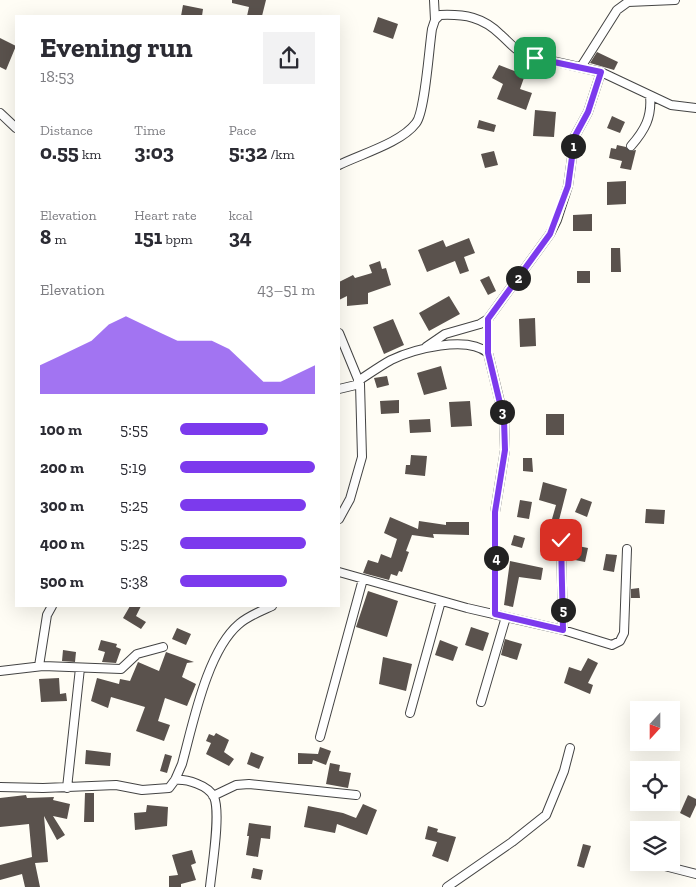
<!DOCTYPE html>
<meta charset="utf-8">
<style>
:root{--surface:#fff;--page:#f2f2f3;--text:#2b2b33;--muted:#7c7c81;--accent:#7c3aed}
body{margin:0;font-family:"Zilla Slab",serif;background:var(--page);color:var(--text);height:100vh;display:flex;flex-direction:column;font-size:19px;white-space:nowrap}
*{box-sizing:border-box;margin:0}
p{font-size:16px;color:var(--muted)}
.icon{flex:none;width:28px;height:28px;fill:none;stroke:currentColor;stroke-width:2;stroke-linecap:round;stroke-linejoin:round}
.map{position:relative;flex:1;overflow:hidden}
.side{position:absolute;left:15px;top:15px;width:325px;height:592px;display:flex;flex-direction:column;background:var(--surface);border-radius:0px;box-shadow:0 5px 20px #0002}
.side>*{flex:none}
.needle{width:32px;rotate:201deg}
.fabs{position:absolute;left:630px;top:701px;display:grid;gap:10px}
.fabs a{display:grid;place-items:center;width:50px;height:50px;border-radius:0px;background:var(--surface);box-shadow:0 5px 20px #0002;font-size:25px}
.pin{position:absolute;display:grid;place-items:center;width:42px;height:42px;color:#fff;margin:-21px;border-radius:10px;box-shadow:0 2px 8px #0006}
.km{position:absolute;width:25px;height:25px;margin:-12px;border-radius:50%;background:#222;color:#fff;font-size:14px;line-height:25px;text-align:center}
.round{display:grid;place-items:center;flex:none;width:52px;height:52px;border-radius:0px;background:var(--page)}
.head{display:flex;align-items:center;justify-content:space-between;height:85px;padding:0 25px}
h1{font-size:28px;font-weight:700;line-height:38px}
.stats{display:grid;grid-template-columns:repeat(3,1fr);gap:8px;height:85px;padding:5px 25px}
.stats div{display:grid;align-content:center}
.stats b{font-size:21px;font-weight:700}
.stats small{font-size:14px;font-weight:400}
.stats p{font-size:14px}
.chart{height:140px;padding:10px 25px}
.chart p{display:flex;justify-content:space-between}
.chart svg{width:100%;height:90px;margin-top:5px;fill:var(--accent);opacity:.7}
ul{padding:0 25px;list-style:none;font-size:16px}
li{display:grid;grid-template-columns:80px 60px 1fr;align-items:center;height:38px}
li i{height:12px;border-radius:6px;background:var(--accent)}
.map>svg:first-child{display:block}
</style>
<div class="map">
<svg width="696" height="887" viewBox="0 0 696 887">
<rect width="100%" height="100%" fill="#fffdf5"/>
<!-- building -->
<path fill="#5a524d" d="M232 0H266L262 16H247L249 7 232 3Z
M183 5 203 9 202 16H181Z
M378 17 398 24 393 39 373 32Z
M0 38 16 46 6 70 0 67Z
M597 52 618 62 614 70 590 63Z
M499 65 525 75 520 89 532 93 526 110 497 99 503 84 492 78Z
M535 110 556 112 554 137 533 136Z
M612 116 625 122 620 133 607 128Z
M479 120 496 125 494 132 477 128Z
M617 145 626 147 630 151 636 150 631 170 620 168 622 161 609 158 611 148 616 149Z
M494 151 498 165 485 168 481 154Z
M626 181V204L607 205V182Z
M592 214V231H573V215Z
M469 238 475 253 464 257 469 271 460 274 455 261 427 272 418 250 443 240 446 247Z
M611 248H620L621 272H611Z
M380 261 382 269 386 268 391 285 368 293V304L347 306V296L339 300V282L353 275 355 278 372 273 369 265Z
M577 271H590V283H577Z
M489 276 496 291 488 295 480 280Z
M449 296 460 314 429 331 419 313Z
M535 318 536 346 520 347 519 319Z
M393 319 404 345 384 354 373 327Z
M441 366 447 389 424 395 417 373Z
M387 376 389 385 377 388 374 378Z
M399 400V413L381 414 380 401Z
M470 401 472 426 451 427 449 402Z
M546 414H564V435H546Z
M430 419 431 432 410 433 409 420Z
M411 455 427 456 425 476 405 474 406 465H410Z
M523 458H532L533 472 523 471Z
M543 482 567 489 557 528 550 526 556 505 539 500Z
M581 498 592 502 587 517 575 512Z
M520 500 532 502 529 519 517 517Z
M646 509 665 510 664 524 645 523Z
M390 517 418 529 419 521 446 525V522H469V535L433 534 434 538 412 535 406 551 409 552 402 572 399 571 397 576 391 574 389 580 363 573 368 560 378 563 381 554 391 558 397 539 384 533Z
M514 535 525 538 522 548 511 545Z
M578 546 588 548 585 562 575 560Z
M606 554 617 555 614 572 603 570Z
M510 561 543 568 541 580 519 577 513 607 504 605Z
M639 588 640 598H631V589Z
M368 591 398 601 387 637 356 627Z
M130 606H141L136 616 146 622 141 629 123 618Z
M471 627 489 633 483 651 465 645Z
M177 628 191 634 186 645 172 639Z
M505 639 522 644 517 660 501 655Z
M101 640 117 644 116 647 121 649 116 663 102 662 105 652 98 650Z
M440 640 458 647 453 661 435 655Z
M63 650 76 652 75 662 62 661Z
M166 652 194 662 187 663 182 677 196 684 187 706 165 698 158 721 170 725 164 741 136 731 145 707 111 697 108 708 91 701 97 678 119 684 120 679 130 681 138 662 159 671Z
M383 657 412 664 406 691 379 684Z
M588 658 598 663 588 683 593 685 590 694 564 683 569 667 581 671Z
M59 678 60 694 66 693 67 701 41 702 39 679Z
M216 733 229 740 224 752 234 759 229 766 206 754 211 743 206 741 209 734 214 736Z
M320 747 331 751 326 765 313 760 312 764H298V753L318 754Z
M86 750 111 753 110 766 85 764Z
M251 752 264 757 259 769 247 764Z
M165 754 172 756 167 773 160 771Z
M330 763 340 765 339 771 351 773 348 788 326 784Z
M85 793H94V822H84Z
M26 795 27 798 54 797 53 800 70 804 67 819 53 816 65 835 57 840 44 816 48 862 35 863 40 887H25L22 874 0 880V865L32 857 29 824 0 827V798Z
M688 795 696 799V805L690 818 680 813Z
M363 804 377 810 367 835 337 824 335 833 304 827 308 806 343 813 356 818Z
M147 805 168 807 167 826 135 830 134 813 146 812Z
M249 823 271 826 270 839 261 838 258 857 246 855 249 836H247Z
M428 826 438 829 437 832 456 837 448 862 432 856 437 842 425 839Z
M583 844 591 846 584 868 577 866Z
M192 850 196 863 191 865 196 880 181 884V887H169V876L178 875 172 855Z
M253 868 263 870 261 880 251 878Z"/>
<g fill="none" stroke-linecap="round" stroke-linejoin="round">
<defs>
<path id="minor" d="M434 0 435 20
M581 67 617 10 628 2 675 0
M0 113 16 128
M631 146C645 130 652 117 650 96
M339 165C361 154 401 143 416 123 425 112 429 48 432 29L435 20 440 15C465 14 483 17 501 35 509 42 515 50 525 55L601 72 671 105 696 108
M488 319V353
M339 333 360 384 362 457 350 499 339 519
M426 347 445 334 480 324 488 319 550 234 557 220 568 186 575 136 588 112 601 72
M358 381C369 374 380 366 391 360 414 349 467 335 488 353L504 419 505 450 495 512V614
M339 389 360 384
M561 540 563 630
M339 572 467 608 563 630 612 645 620 641 624 633 627 549
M39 666 47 615 52 606
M0 671 43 666 121 669 137 654 163 647
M481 702 506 617
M410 713 441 601
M320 737 363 579
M175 780C187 779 208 785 214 797 221 813 212 867 210 887
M0 787 43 788 116 785 142 790 169 788 175 780 182 764C193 724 207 651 239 624 248 616 261 611 272 606
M67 788 80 668
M213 796 236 785 249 784 356 795
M635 859 639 860
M649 862 696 874
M447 887 512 842 546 815 564 771 570 748"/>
</defs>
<!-- minor casing -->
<use href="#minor" stroke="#444" stroke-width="10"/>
<!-- minor -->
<use href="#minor" stroke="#fff" stroke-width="8"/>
</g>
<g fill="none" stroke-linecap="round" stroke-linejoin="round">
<defs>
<path id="route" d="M535 58 601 72 588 112 575 136 568 186 550 234 488 319V353L504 420 505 450 495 512V614L563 630 561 540"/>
</defs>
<!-- route casing -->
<use href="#route" stroke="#fff" stroke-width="10"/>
<!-- route -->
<use href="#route" stroke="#7c3aed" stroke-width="6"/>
</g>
</svg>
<div class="fabs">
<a><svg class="needle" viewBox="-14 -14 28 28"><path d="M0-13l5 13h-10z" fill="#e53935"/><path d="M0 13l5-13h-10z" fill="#7c7c81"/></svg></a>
<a><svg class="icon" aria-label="locate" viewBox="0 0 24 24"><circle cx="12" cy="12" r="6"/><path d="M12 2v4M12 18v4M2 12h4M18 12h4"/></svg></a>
<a><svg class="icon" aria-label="layers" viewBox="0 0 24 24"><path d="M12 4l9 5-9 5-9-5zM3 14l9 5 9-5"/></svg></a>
</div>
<div class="pin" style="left:535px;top:58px;background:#1e9e55"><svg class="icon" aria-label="arrive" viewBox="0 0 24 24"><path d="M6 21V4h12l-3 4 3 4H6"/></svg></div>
<div class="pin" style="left:561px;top:540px;background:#d93025"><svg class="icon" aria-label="check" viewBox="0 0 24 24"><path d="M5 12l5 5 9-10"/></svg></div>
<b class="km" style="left:573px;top:146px">1</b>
<b class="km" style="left:518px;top:278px">2</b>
<b class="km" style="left:502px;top:412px">3</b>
<b class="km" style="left:496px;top:558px">4</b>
<b class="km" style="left:563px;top:610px">5</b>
<section class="side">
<div class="head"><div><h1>Evening run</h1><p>18:53</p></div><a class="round"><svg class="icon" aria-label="share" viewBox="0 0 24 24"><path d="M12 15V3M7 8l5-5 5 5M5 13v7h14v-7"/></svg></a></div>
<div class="stats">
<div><p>Distance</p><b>0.55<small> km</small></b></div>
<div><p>Time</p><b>3:03</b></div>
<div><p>Pace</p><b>5:32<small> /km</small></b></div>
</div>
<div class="stats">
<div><p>Elevation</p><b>8<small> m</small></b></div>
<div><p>Heart rate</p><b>151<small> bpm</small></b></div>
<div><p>kcal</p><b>34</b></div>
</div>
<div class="chart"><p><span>Elevation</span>43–51 m</p>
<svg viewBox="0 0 160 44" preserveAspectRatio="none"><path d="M0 44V30L10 26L20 22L30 18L40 10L50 6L60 10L70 14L80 18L90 18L100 18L110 22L120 30L130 38L140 38L150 34L160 30V44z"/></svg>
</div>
<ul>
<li><b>100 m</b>5:55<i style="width:65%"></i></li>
<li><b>200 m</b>5:19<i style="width:100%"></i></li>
<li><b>300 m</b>5:25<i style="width:93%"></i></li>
<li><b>400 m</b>5:25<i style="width:93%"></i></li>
<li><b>500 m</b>5:38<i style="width:79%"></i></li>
</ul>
</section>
</div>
